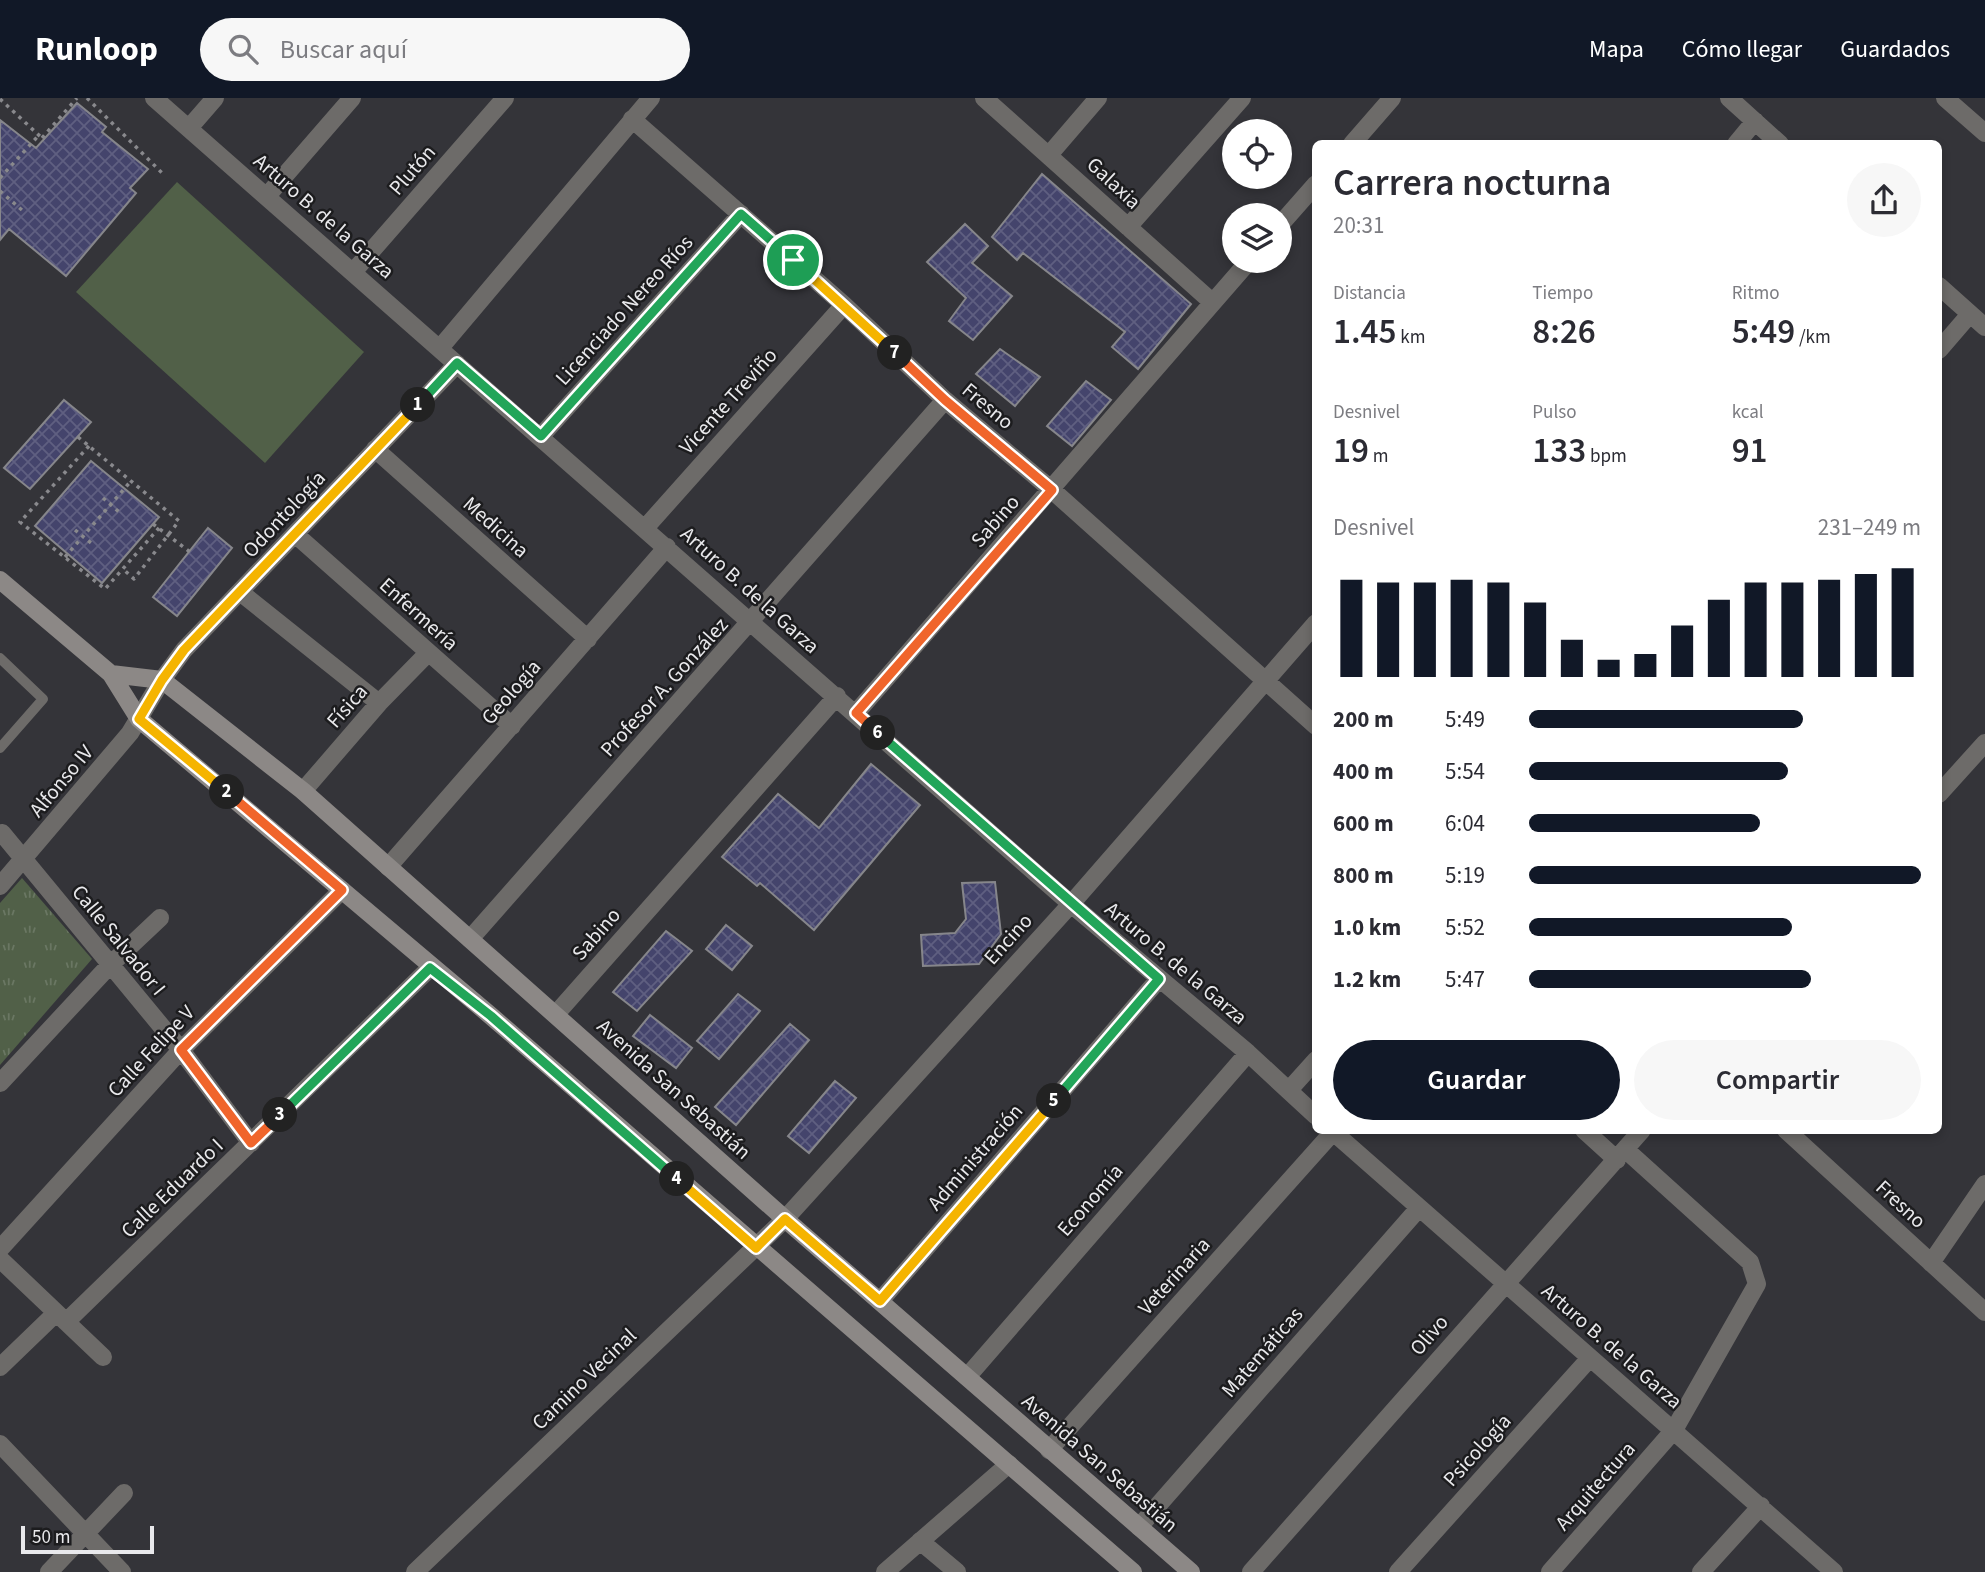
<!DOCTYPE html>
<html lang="es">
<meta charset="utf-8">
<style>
:root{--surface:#fff;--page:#f7f7f7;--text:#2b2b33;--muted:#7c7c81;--accent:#111827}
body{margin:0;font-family:"Source Sans 3",sans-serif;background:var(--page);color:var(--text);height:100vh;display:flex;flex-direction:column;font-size:26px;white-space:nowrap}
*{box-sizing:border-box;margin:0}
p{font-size:23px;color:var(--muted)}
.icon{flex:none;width:38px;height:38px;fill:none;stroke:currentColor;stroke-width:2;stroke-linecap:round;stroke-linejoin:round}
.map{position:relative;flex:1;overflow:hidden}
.sheet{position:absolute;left:1312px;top:42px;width:630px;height:994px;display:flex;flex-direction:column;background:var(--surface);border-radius:10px;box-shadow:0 4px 10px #0003}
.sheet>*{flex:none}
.tools{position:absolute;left:1222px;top:21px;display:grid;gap:14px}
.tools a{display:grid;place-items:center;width:70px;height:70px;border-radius:50%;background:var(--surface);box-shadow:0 4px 10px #0003;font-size:35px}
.scale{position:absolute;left:21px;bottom:18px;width:133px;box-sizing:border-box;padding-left:7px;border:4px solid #e9e9ec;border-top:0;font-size:19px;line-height:24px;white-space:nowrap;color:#e9e9ec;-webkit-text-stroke:5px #1c1c1e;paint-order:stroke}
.pin{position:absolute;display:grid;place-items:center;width:60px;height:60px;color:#fff;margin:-30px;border:4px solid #fff;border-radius:50%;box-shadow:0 2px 7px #0007}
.km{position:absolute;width:35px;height:35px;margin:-18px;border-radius:50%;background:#222;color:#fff;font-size:19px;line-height:35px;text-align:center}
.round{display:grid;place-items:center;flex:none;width:74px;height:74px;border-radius:37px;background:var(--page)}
.headline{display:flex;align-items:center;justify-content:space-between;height:119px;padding:0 21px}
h1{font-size:38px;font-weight:600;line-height:52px}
.stats{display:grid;grid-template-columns:repeat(3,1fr);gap:10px;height:119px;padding:7px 21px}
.stats div{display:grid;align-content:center}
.stats b{font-size:35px;font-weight:600}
.stats small{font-size:19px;font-weight:400}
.stats p{font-size:19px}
.chart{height:196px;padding:14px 21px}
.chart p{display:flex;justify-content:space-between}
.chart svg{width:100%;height:126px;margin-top:7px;stroke:var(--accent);stroke-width:6}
.action{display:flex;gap:14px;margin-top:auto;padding:14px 21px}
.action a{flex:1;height:80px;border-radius:42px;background:var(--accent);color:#fff;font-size:28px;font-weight:600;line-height:80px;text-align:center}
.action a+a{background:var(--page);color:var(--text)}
ul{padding:0 21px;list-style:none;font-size:23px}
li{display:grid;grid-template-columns:112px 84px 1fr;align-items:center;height:52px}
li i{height:18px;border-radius:9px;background:var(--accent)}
header{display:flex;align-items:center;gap:42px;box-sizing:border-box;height:98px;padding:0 35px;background:var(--accent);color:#fff}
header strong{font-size:33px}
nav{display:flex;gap:38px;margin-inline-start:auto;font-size:24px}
.search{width:490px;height:63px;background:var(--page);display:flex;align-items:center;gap:18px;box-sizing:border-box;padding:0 24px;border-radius:38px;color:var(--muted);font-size:26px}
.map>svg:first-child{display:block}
</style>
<header>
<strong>Runloop</strong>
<div class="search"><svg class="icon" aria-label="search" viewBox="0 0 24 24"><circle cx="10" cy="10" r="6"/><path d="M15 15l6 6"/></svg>Buscar aquí</div>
<nav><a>Mapa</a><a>Cómo llegar</a><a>Guardados</a></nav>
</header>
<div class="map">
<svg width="1985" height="1474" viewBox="0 0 1985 1474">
<defs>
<pattern id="park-tufts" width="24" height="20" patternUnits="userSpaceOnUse" patternTransform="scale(1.75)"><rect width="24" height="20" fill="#516048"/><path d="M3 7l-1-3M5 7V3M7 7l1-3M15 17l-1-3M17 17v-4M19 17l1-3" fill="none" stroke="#6a7763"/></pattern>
<pattern id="building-cross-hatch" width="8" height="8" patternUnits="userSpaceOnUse" patternTransform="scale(1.75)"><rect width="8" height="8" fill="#44446c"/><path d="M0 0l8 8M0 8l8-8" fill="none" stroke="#5f5f81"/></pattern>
</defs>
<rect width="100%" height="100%" fill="#343439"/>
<!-- green -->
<path fill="#516048" d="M177 84 364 254 265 365 76 194Z"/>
<!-- park -->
<path fill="url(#park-tufts)" d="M22 780 92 861 0 967V805Z"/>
<!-- building -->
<path fill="url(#building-cross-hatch)" stroke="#86868b" stroke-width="2" d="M77 5 106 29 102 34 148 71 130 90 136 95 66 178 9 131 0 142V22L36 50Z
M1042 76 1191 206 1138 271 1112 249 1125 234 1023 155 1017 162 992 139Z
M965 126 988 148 972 165 1012 198 973 242 949 223 966 200 927 164Z
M1000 251 1040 279 1015 308 976 276Z
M1086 283 1111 302 1072 348 1047 328Z
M64 302 91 324 30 391 4 370Z
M91 363 159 419 102 485 35 428Z
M208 430 232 450 177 518 153 499Z
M871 666 920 707 814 832 760 785 757 788 722 759 778 696 819 730Z
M995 784 1001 836 979 866 923 868 921 837 955 835 966 821 962 785Z
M726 827 752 848 732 872 706 851Z
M666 833 692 853 637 913 613 894Z
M738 896 760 913 719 961 697 943Z
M650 917 692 950 676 970 633 938Z
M790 926 809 942 736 1027 715 1009Z
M835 983 856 1000 809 1055 788 1038Z"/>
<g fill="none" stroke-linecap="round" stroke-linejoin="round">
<!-- path -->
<path stroke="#89898d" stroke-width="3.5" stroke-dasharray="3.5 5" stroke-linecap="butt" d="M87 0 163 76
M0 1 44 42
M42 40 77 0
M0 80 39 37
M0 93 23 113
M78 339 179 423 134 481 123 471
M89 348 20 424 105 491 159 430
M103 400 119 414
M153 426 190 454
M75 432 91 445
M65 459 131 383"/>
<!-- service -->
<path stroke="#6d6b69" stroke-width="10" d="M0 560 43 601 0 650"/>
<!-- minor -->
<path stroke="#6d6b69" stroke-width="18" d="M154 0 1071 806 1248 955 1316 1018
M984 0 1212 204
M1729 0 1780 46
M1945 0 1985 35
M632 21 844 207 945 302 1052 392 1316 628
M189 30 215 0
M1352 46 1392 0
M1736 46 1755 23
M1049 57 1098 0
M267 98 352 0
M1279 128 1316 86
M1128 129 1242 0
M354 173 505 0
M1939 188 1985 229
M440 250 651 0
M1939 252 1970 216
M541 338 741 116
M375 351 588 541
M646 429 844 207
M296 437 512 628
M240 494 379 605
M856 615 1249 163
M303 693 379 605 428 555
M1939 696 1985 645
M2 735 181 952 251 1045
M388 769 667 449
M0 788 130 635 162 582 184 552 457 266
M470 841 945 302
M556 916 837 598
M0 985 109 868 160 820
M1289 992 1316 962
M1331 1032 1834 1474
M1584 1032 1617 1062
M1786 1032 1985 1214
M0 1151 181 952 342 792
M0 1161 103 1259
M1931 1165 1985 1086
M880 1203 1159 881
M66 1224 430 870
M0 1269 56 1215
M967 1279 1248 955
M0 1346 122 1474
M1049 1352 1333 1034
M1139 1429 1419 1110
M920 1443 957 1474
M49 1474 124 1395
M415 1474 785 1121 1071 806 1316 525
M885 1474 1009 1366
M1251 1474 1642 1032
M1398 1474 1590 1260
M1550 1474 1674 1332 1757 1186 1750 1164 1626 1052
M1701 1474 1761 1408"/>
<!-- secondary -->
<path stroke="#8c8886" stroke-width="18" d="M0 482 111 576 139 621 491 918 1133 1474
M111 576 162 582 303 693 785 1121 1191 1474"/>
</g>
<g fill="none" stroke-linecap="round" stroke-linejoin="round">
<defs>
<path id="split-1" d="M418 307 457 265 541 338 741 116 793 162"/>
<path id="split-2" d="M227 694 139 621 162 582 184 552 418 307"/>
<path id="split-3" d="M227 694 342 792 181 952 251 1045 280 1017"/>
<path id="split-4" d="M280 1017 430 870 491 918 677 1081"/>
<path id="split-5" d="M677 1081 756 1150 785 1121 880 1203 1054 1003"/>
<path id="split-6" d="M878 635 1159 881 1054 1003"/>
<path id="split-7" d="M878 635 856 615 1052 392 945 302 895 255"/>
<path id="split-8" d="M793 162 895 255"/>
</defs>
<!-- split-1 casing -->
<use href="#split-1" stroke="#fff" stroke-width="14"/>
<!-- split-2 casing -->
<use href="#split-2" stroke="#fff" stroke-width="14"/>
<!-- split-3 casing -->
<use href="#split-3" stroke="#fff" stroke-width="14"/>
<!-- split-4 casing -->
<use href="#split-4" stroke="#fff" stroke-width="14"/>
<!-- split-5 casing -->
<use href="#split-5" stroke="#fff" stroke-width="14"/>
<!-- split-6 casing -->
<use href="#split-6" stroke="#fff" stroke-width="14"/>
<!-- split-7 casing -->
<use href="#split-7" stroke="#fff" stroke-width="14"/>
<!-- split-8 casing -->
<use href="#split-8" stroke="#fff" stroke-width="14"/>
<!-- split-1 -->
<use href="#split-1" stroke="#22a559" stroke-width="9"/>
<!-- split-2 -->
<use href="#split-2" stroke="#f5b400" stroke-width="9"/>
<!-- split-3 -->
<use href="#split-3" stroke="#f0652b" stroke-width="9"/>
<!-- split-4 -->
<use href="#split-4" stroke="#22a559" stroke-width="9"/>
<!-- split-5 -->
<use href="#split-5" stroke="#f5b400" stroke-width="9"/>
<!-- split-6 -->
<use href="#split-6" stroke="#22a559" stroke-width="9"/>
<!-- split-7 -->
<use href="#split-7" stroke="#f0652b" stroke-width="9"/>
<!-- split-8 -->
<use href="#split-8" stroke="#f5b400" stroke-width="9"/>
</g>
<g text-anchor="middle" stroke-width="5" stroke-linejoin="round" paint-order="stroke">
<!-- street labels -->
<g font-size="21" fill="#e9e9ec" stroke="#1c1c1e">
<text transform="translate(412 72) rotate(-49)" y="7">Plutón</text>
<text transform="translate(1114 85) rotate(43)" y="7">Galaxia</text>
<text transform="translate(324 118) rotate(41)" y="7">Arturo B. de la Garza</text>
<text transform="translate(624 212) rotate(-48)" y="7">Licenciado Nereo Ríos</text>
<text transform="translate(728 303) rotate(-48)" y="7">Vicente Treviño</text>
<text transform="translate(988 308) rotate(40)" y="7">Fresno</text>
<text transform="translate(284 416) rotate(-47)" y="7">Odontología</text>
<text transform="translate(995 423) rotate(-49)" y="7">Sabino</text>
<text transform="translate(496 429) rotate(42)" y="7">Medicina</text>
<text transform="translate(750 492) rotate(42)" y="7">Arturo B. de la Garza</text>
<text transform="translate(419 516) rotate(42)" y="7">Enfermería</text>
<text transform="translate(664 589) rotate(-48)" y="7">Profesor A. González</text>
<text transform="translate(511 594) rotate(-49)" y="7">Geología</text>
<text transform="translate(347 608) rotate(-49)" y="7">Física</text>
<text transform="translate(61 683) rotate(-50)" y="7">Alfonso IV</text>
<text transform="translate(596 836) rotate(-49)" y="7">Sabino</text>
<text transform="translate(1008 841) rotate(-48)" y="7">Encino</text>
<text transform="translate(119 842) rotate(51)" y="7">Calle Salvador I</text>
<text transform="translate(1176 865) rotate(40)" y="7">Arturo B. de la Garza</text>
<text transform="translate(151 953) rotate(-47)" y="7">Calle Felipe V</text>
<text transform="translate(674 991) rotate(42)" y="7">Avenida San Sebastián</text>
<text transform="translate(975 1059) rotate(-49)" y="7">Administración</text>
<text transform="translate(172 1090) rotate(-44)" y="7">Calle Eduardo I</text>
<text transform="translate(1090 1102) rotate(-49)" y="7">Economía</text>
<text transform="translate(1901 1106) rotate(43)" y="7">Fresno</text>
<text transform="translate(1174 1178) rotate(-48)" y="7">Veterinaria</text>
<text transform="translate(1429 1237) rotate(-49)" y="7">Olivo</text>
<text transform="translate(1612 1248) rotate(41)" y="7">Arturo B. de la Garza</text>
<text transform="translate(1262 1254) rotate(-49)" y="7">Matemáticas</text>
<text transform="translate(584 1281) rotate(-44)" y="7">Camino Vecinal</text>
<text transform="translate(1477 1352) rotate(-48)" y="7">Psicología</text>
<text transform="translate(1100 1365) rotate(41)" y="7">Avenida San Sebastián</text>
<text transform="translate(1595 1388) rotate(-49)" y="7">Arquitectura</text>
</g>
</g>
</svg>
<div class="tools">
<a><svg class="icon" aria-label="locate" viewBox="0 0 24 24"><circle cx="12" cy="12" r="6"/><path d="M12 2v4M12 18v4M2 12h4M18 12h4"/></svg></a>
<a><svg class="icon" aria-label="layers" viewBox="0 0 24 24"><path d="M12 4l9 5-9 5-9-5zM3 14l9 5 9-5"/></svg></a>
</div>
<div class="scale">50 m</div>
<div class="pin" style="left:793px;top:162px;background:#1e9e55"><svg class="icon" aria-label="arrive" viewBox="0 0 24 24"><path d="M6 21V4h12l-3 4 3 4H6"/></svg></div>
<b class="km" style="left:418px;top:307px">1</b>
<b class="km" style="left:227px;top:694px">2</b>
<b class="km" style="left:280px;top:1017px">3</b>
<b class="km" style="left:677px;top:1081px">4</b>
<b class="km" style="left:1054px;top:1003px">5</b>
<b class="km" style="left:878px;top:635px">6</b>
<b class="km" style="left:895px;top:255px">7</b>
<section class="sheet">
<div class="headline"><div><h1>Carrera nocturna</h1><p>20:31</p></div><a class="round"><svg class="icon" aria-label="share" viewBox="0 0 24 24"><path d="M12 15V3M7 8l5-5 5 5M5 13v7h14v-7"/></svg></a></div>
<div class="stats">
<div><p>Distancia</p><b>1.45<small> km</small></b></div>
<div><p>Tiempo</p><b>8:26</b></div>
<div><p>Ritmo</p><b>5:49<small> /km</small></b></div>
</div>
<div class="stats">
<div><p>Desnivel</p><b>19<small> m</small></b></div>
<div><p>Pulso</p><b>133<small> bpm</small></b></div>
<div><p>kcal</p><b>91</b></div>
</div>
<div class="chart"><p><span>Desnivel</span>231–249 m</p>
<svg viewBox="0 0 160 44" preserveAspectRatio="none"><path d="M5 44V10M15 44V11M25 44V11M35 44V10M45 44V11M55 44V18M65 44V31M75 44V38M85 44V36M95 44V26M105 44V17M115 44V11M125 44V11M135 44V10M145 44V8M155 44V6"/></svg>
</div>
<ul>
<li><b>200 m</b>5:49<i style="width:70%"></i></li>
<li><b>400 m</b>5:54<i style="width:66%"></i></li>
<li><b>600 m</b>6:04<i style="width:59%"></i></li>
<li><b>800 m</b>5:19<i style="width:100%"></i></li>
<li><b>1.0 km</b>5:52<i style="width:67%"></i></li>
<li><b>1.2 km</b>5:47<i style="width:72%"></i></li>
</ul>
<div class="action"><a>Guardar</a><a>Compartir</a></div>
</section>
</div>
